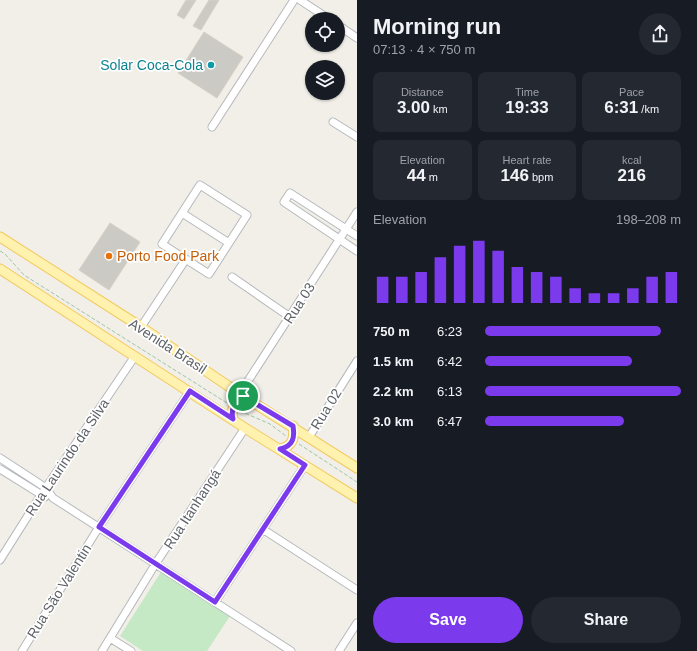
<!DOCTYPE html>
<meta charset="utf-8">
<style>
:root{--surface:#171b24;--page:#242831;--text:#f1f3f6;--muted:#9ea1a6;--accent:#7c3aed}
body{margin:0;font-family:Arial,sans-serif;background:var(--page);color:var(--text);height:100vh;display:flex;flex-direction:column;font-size:15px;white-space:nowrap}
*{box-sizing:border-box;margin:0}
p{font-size:13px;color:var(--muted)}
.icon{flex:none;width:22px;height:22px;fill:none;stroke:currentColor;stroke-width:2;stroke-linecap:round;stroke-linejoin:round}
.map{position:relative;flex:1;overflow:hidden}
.panel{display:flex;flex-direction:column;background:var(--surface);width:340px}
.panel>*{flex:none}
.controls{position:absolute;left:305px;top:12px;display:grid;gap:8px}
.controls a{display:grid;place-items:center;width:40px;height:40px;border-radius:50%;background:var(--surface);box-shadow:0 1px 3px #0004;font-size:20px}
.pin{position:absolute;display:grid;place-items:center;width:34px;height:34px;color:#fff;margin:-17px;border:2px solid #fff;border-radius:50%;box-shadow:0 1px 4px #0007}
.round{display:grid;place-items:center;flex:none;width:42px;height:42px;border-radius:21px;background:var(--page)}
.overview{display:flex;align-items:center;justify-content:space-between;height:68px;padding:0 16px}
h1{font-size:22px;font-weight:800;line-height:30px}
.figures{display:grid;grid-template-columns:repeat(3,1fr);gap:6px;height:68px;padding:4px 16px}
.figures div{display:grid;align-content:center;border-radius:8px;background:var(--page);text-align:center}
.figures b{font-size:17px;font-weight:800}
.figures small{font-size:11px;font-weight:400}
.figures p{font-size:11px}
.chart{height:112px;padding:8px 16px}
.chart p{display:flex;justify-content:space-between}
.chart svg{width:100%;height:72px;margin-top:4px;stroke:var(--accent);stroke-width:6}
.action{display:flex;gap:8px;margin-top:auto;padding:8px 16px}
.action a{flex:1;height:46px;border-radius:24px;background:var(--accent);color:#fff;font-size:16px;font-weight:800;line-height:46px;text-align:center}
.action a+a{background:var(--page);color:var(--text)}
ul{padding:0 16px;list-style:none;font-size:13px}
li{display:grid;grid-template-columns:64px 48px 1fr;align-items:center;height:30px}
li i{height:10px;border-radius:5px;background:var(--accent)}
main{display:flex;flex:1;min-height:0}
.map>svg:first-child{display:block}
</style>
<main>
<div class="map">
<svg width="357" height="651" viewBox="0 0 357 651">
<rect width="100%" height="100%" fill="#f1efe8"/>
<!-- green -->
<path fill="#c5e8c5" d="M161 572 230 616 207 651H143L120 636Z"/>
<!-- building -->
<path fill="#cccac5" stroke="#d6d1c6" d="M186 0H196L184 19 177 15Z
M209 0H219L201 30 193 26Z
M204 32 243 57 217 98 178 73Z
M110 223 140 242 109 290 79 270Z"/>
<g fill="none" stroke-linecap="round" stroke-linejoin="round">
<defs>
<path id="minor" d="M300 0 329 19
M338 25 357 38
M333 122 357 137
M212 127 294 0
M200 185 247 215 209 274 162 244Z
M182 213 229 243
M357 236 290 193 284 202 357 251
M232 277 290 317
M141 327 186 259
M243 396 246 384 357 212
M309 437 357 361
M0 458 46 488 53 498 291 651
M0 469 45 497
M264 530 357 590
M0 560 41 495 135 356
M215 602 305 465
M110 638 131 651
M22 651 99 527 190 391
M102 651 156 563 245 428
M339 651 357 623"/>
<path id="major" d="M0 237 141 327 243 396 357 468
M0 269 245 428 357 498
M233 419C230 408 236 403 243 396
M280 449C293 446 295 438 293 426"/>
</defs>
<!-- minor casing -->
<use href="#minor" stroke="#b5b8bc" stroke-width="9"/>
<!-- major casing -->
<use href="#major" stroke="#f2c960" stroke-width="11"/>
<!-- path -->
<path stroke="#9cc7a9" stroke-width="1" stroke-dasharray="4 2" stroke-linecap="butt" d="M0 251 5 254 24 275 227 403
M240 411 270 424 286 436
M299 444 357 482"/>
<!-- minor -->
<use href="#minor" stroke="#fff" stroke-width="7"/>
<!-- major -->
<use href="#major" stroke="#fff2af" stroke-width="9"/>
</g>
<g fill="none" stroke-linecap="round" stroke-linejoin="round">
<defs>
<path id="route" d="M190 391 233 419C230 408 236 402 243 396L293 426C295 438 293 446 280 449L305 465 215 602 99 527Z"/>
</defs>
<!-- route casing -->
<use href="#route" stroke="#fff" stroke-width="8"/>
<!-- route -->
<use href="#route" stroke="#7c3aed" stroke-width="5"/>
</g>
<!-- markers -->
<circle fill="#0f9aa8" stroke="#fff" stroke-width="1.5" cx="211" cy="65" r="4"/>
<circle fill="#e8710a" stroke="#fff" stroke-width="1.5" cx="109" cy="256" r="4"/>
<g text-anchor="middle" stroke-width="3.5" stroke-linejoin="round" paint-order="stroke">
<!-- culture labels -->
<g font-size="14" fill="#0d838f" stroke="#fff" text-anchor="end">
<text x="203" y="70">Solar Coca-Cola</text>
</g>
<!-- food labels -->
<g font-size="14" fill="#c56008" stroke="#fff" text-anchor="start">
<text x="117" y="261">Porto Food Park</text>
</g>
<!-- street labels -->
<g font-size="14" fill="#5f6368" stroke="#fff">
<text transform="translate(299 303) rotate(-57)" y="5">Rua 03</text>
<text transform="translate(168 346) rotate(33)" y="5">Avenida Brasil</text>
<text transform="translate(326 409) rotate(-58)" y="5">Rua 02</text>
<text transform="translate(67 457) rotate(-56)" y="5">Rua Laurindo da Silva</text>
<text transform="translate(192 509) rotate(-57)" y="5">Rua Itanhangá</text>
<text transform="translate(59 591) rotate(-58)" y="5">Rua São Valentin</text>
</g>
</g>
</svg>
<div class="controls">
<a><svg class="icon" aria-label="locate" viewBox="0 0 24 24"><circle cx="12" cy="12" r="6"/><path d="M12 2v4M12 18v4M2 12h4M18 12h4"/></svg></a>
<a><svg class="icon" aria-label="layers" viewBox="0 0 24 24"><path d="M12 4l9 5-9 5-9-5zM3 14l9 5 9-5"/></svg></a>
</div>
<div class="pin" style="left:243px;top:396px;background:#1e9e55"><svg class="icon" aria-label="arrive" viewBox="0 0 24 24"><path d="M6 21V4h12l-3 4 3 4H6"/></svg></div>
</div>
<section class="panel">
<div class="overview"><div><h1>Morning run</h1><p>07:13 · 4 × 750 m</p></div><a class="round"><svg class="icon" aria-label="share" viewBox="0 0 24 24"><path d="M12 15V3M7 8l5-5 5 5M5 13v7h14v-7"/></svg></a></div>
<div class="figures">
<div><p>Distance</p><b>3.00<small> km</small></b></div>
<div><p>Time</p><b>19:33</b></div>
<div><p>Pace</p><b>6:31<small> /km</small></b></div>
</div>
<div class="figures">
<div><p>Elevation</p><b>44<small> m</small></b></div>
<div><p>Heart rate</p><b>146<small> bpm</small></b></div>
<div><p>kcal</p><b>216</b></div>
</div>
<div class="chart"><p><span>Elevation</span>198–208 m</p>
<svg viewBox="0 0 160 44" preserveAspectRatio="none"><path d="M5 44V28M15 44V28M25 44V25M35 44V16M45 44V9M55 44V6M65 44V12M75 44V22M85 44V25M95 44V28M105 44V35M115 44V38M125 44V38M135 44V35M145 44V28M155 44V25"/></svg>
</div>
<ul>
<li><b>750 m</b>6:23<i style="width:90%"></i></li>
<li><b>1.5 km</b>6:42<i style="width:75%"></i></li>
<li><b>2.2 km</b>6:13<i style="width:100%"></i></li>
<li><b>3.0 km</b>6:47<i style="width:71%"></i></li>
</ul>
<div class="action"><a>Save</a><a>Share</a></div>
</section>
</main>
